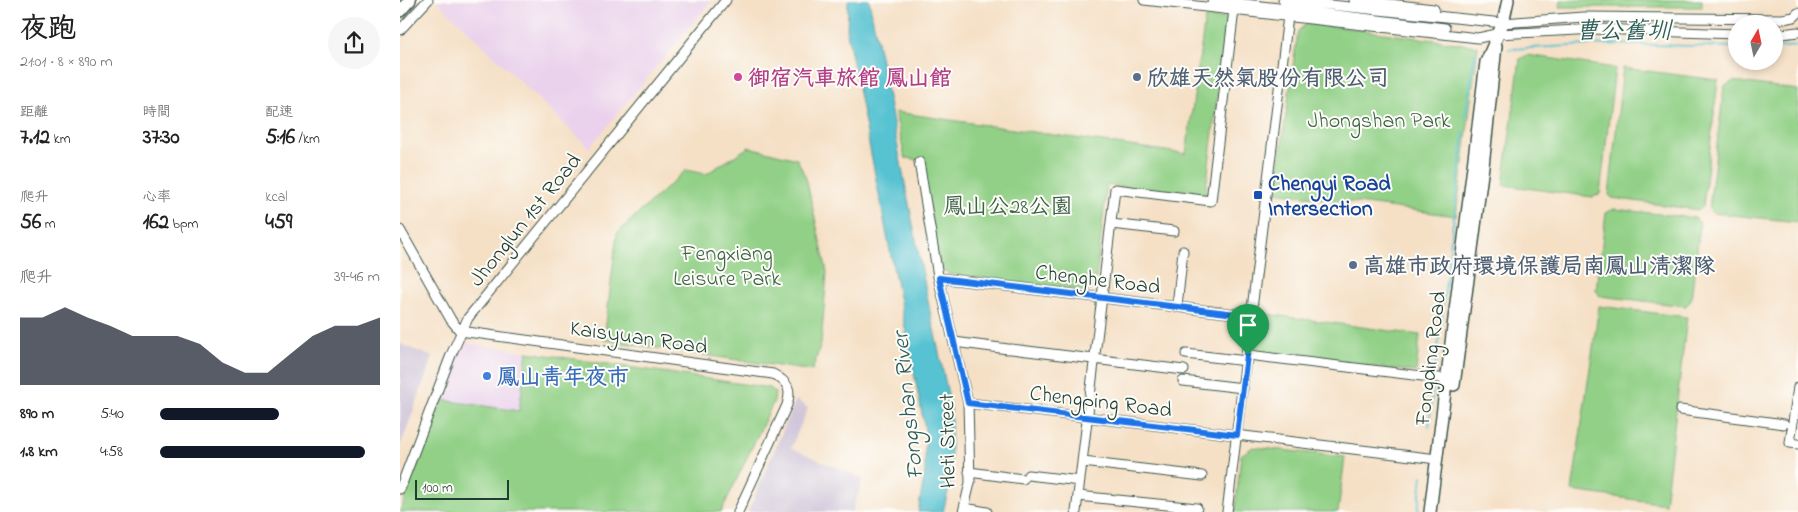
<!DOCTYPE html>
<html lang="zh-TW">
<meta charset="utf-8">
<style>
:root{--surface:#fff;--page:#f6f6f6;--text:#222;--muted:#767676;--accent:#111827}
body{margin:0;font-family:"Indie Flower","LXGW WenKai TC",sans-serif;background:var(--page);color:var(--text);height:100vh;display:flex;flex-direction:column;font-size:19px;white-space:nowrap}
*{box-sizing:border-box;margin:0}
p{font-size:16px;color:var(--muted)}
.icon{flex:none;width:28px;height:28px;fill:none;stroke:currentColor;stroke-width:2;stroke-linecap:round;stroke-linejoin:round}
.map{position:relative;flex:1;overflow:hidden}
.side{display:flex;flex-direction:column;background:var(--surface);width:400px}
.side>*{flex:none}
.needle{width:32px;rotate:9deg}
.fabs{position:absolute;left:1328px;top:15px;display:grid;gap:10px}
.fabs a{display:grid;place-items:center;width:55px;height:55px;border-radius:50%;background:var(--surface);box-shadow:0 2px 8px #0003;font-size:25px}
.scale{position:absolute;left:15px;bottom:12px;width:94px;box-sizing:border-box;padding-left:5px;border:2px solid #1f3d34;border-top:0;font-size:14px;line-height:18px;white-space:nowrap;color:#1f3d34;-webkit-text-stroke:4px #fdfcf7;paint-order:stroke}
.pin{position:absolute;display:grid;place-items:center;width:42px;height:42px;color:#fff;margin:-51px -21px;border-radius:50% 50% 50% 0;rotate:-45deg;box-shadow:0 0 5px #0007}
.pin .icon{rotate:45deg}
.round{display:grid;place-items:center;flex:none;width:52px;height:52px;border-radius:26px;background:var(--page)}
.overview{display:flex;align-items:center;justify-content:space-between;height:85px;padding:0 20px}
h1{font-size:28px;font-weight:700;line-height:38px}
.stats{display:grid;grid-template-columns:repeat(3,1fr);gap:8px;height:85px;padding:5px 20px}
.stats div{display:grid;align-content:center}
.stats b{font-size:21px;font-weight:700}
.stats small{font-size:14px;font-weight:400}
.stats p{font-size:14px}
.chart{height:140px;padding:10px 20px}
.chart p{display:flex;justify-content:space-between}
.chart svg{width:100%;height:90px;margin-top:5px;fill:var(--accent);opacity:.7}
ul{padding:0 20px;list-style:none;font-size:16px}
li{display:grid;grid-template-columns:80px 60px 1fr;align-items:center;height:38px}
li i{height:12px;border-radius:6px;background:var(--accent)}
main{display:flex;flex:1;min-height:0}
.map>svg:first-child{display:block}
</style>
<main>
<section class="side">
<div class="overview"><div><h1>夜跑</h1><p>21:01 · 8 × 890 m</p></div><a class="round"><svg class="icon" aria-label="share" viewBox="0 0 24 24"><path d="M12 15V3M7 8l5-5 5 5M5 13v7h14v-7"/></svg></a></div>
<div class="stats">
<div><p>距離</p><b>7.12<small> km</small></b></div>
<div><p>時間</p><b>37:30</b></div>
<div><p>配速</p><b>5:16<small> /km</small></b></div>
</div>
<div class="stats">
<div><p>爬升</p><b>56<small> m</small></b></div>
<div><p>心率</p><b>162<small> bpm</small></b></div>
<div><p>kcal</p><b>459</b></div>
</div>
<div class="chart"><p><span>爬升</span>39–46 m</p>
<svg viewBox="0 0 160 44" preserveAspectRatio="none"><path d="M0 44V11L10 11L20 6L30 11L40 15L50 20L60 20L70 20L80 24L90 33L100 38L110 38L120 29L130 20L140 15L150 15L160 11V44z"/></svg>
</div>
<ul>
<li><b>890 m</b>5:40<i style="width:54%"></i></li>
<li><b>1.8 km</b>4:58<i style="width:93%"></i></li>
</ul>
</section>
<div class="map">
<svg width="1398" height="512" viewBox="0 0 1398 512">
<rect width="100%" height="100%" fill="#fdfcf7"/>
<filter id="ink" filterUnits="userSpaceOnUse"><feTurbulence type="fractalNoise" baseFrequency=".02" numOctaves="2"/><feDisplacementMap in="SourceGraphic" scale="10" xChannelSelector="R" yChannelSelector="G"/><feConvolveMatrix kernelMatrix="1 2 1 2 8 2 1 2 1" color-interpolation-filters="sRGB"/></filter>
<filter id="wash" filterUnits="userSpaceOnUse"><feTurbulence type="fractalNoise" baseFrequency=".0096" numOctaves="4" result="noise"/><feDisplacementMap in="SourceGraphic" scale="20" xChannelSelector="R" yChannelSelector="G"/><feGaussianBlur stdDeviation="1.12" result="paint"/><feColorMatrix in="noise" values="0 0 0 0 0 0 0 0 0 0 0 0 0 0 0 0 0 1.4 0 .05"/><feComposite in="paint" operator="in"/></filter>
<g filter="url(#wash)">
<rect width="100%" height="100%" fill="#f5e0c6"/>
<!-- built -->
<path fill="#ead1ec" d="M36 0H312L189 148Z
M66 343 127 352 119 411 42 400 61 347Z"/>
<!-- industrial -->
<path fill="#cabfd6" d="M0 344 33 357 0 447Z
M396 400 408 408 391 448 463 479 452 512H348Z"/>
<!-- green -->
<path fill="#91d086" stroke="#58865d" d="M1161 0H1302V7H1160Z
M805 18H827L805 197 707 185 695 286 687 291 548 274 539 265 521 160 505 158 495 112 786 154Z
M917 24 1078 46 1056 216 875 192 898 31 905 25Z
M1127 55 1215 68 1200 194 1193 197 1103 185 1120 59Z
M1223 68 1318 80 1303 207 1299 210 1212 198 1209 195Z
M1333 81 1398 90V222L1313 213 1309 209 1324 87Z
M349 147 397 159 406 178 427 272 421 344 412 371 204 340 217 233 286 170 306 174Z
M1214 209 1295 218 1300 224 1291 300 1286 306 1200 296 1196 290 1206 213Z
M1199 306 1287 317 1265 504 1172 491Z
M859 313 1020 335 1016 372 858 353 855 347Z
M127 352 370 388 375 392 374 401 321 512H0L42 400 119 411Z
M853 447 945 457 938 512H835L841 455Z"/>
<!-- water -->
<path fill="#57c2d2" stroke="#3b8083" d="M448 0H469L530 311 551 408V480L543 512H518L525 472V429L447 32Z"/>
<g fill="none" stroke-linecap="round" stroke-linejoin="round">
<!-- stream -->
<path stroke="#57c2d2" stroke-width="2" d="M1374 48 1398 46
M1109 49 1210 44 1336 47
M1065 118 1075 52
M1035 373 1064 132
M1029 426 1033 386
M1018 512 1022 476"/>
</g>
</g>
<g filter="url(#ink)">
<g fill="none" stroke-linecap="round" stroke-linejoin="round">
<defs>
<path id="minor" d="M744 0 1078 38 1097 34 1198 29 1336 34
M812 0 1045 28
M883 0 1103 23 1183 17 1383 19 1394 17 1398 13
M954 0 1034 9
M0 30 28 0
M1374 35 1398 32
M519 162 538 276 568 403 570 483 563 512
M711 224 774 231
M0 230 51 320 60 331 373 374C388 382 392 389 387 405L338 512
M539 278 852 316
M777 306 783 251
M554 342 608 349
M611 349 784 370
M786 354 847 361
M848 355 1047 379
M783 381 843 388
M1398 387 1390 443 1398 444
M568 403 1037 459
M1280 410 1384 424
M683 462 802 476
M569 472 623 479
M628 475 680 481
M0 489 51 355 68 318 326 0
M678 496 797 508
M564 508 587 512
M676 512 715 189 811 201 834 10
M827 512 890 0"/>
<path id="major" d="M0 11 10 0
M1054 385 1083 166 1096 46
M1030 512 1086 62 1103 23 1108 0"/>
</defs>
<!-- minor casing -->
<use href="#minor" stroke="#3f554a" stroke-width="11"/>
<!-- major casing -->
<use href="#major" stroke="#3f554a" stroke-width="14"/>
<!-- minor -->
<use href="#minor" stroke="#fff" stroke-width="9"/>
<!-- major -->
<use href="#major" stroke="#fff" stroke-width="11"/>
</g>
</g>
<g fill="none" stroke-linecap="round" stroke-linejoin="round" filter="url(#ink)">
<defs>
<path id="route" d="M539 278 852 316 837 435 568 403Z"/>
</defs>
<!-- route casing -->
<use href="#route" stroke="#fff" stroke-width="10"/>
<!-- route -->
<use href="#route" stroke="#1a73e8" stroke-width="6"/>
</g>
<!-- markers -->
<circle fill="#d1479c" stroke="#fdfcf7" stroke-width="2" cx="338" cy="77" r="5"/>
<g fill="#5c6f8a" stroke="#fdfcf7" stroke-width="2">
<circle cx="737" cy="77" r="5"/>
<circle cx="953" cy="265" r="5"/>
</g>
<rect fill="#1a4fb4" stroke="#fdfcf7" stroke-width="2" x="853" y="190" width="10" height="10" rx="2.5"/>
<circle fill="#3f7fe0" stroke="#fdfcf7" stroke-width="2" cx="87" cy="376" r="5"/>
<g text-anchor="middle" stroke-width="4" stroke-linejoin="round" paint-order="stroke">
<!-- hotel labels -->
<g font-size="22" font-weight="bold" fill="#b23c85" stroke="#fdfcf7" text-anchor="start">
<text x="348" y="85">御宿汽車旅館 鳳山館</text>
</g>
<!-- service labels -->
<g font-size="22" font-weight="bold" fill="#4e5e75" stroke="#fdfcf7" text-anchor="start">
<text x="747" y="85">欣雄天然氣股份有限公司</text>
<text x="963" y="273">高雄市政府環境保護局南鳳山清潔隊</text>
</g>
<!-- park labels -->
<g font-size="22" fill="#3c6248" stroke="#fdfcf7">
<text x="979" y="127">Jhongshan Park</text>
<text x="608" y="213">鳳山公28公園</text>
<text x="327" y="260">Fengxiang<tspan x="327" dy="25">Leisure Park</tspan></text>
</g>
<!-- transit labels -->
<g font-size="22" font-weight="bold" fill="#164399" stroke="#fdfcf7" text-anchor="start">
<text x="868" y="190">Chengyi Road<tspan x="868" dy="25">Intersection</tspan></text>
</g>
<!-- street labels -->
<g font-size="22" fill="#1f3d34" stroke="#fdfcf7">
<text transform="translate(124 219) rotate(-51)" y="8">Jhonglun 1st Road</text>
<text transform="translate(698 278) rotate(7)" y="8">Chenghe Road</text>
<text transform="translate(239 336) rotate(8)" y="8">Kaisyuan Road</text>
<text transform="translate(1029 358) rotate(-83)" y="8">Fongding Road</text>
<text transform="translate(701 400) rotate(7)" y="8">Chengping Road</text>
<text transform="translate(546 441) rotate(-91)" y="8">Heti Street</text>
</g>
<!-- shop labels -->
<g font-size="22" font-weight="bold" fill="#366cbe" stroke="#fdfcf7" text-anchor="start">
<text x="97" y="384">鳳山青年夜市</text>
</g>
<!-- water labels -->
<g font-size="24" font-style="italic" fill="#2d5e5c" stroke="#fdfcf7">
<text x="1223" y="38">曹公舊圳</text>
<text transform="translate(507 406) rotate(-96)" y="8">Fongshan River</text>
</g>
</g>
</svg>
<div class="fabs">
<a><svg class="needle" viewBox="-14 -14 28 28"><path d="M0-13l5 13h-10z" fill="#e53935"/><path d="M0 13l5-13h-10z" fill="#767676"/></svg></a>
</div>
<div class="scale">100 m</div>
<div class="pin" style="left:848px;top:355px;background:#1e9e55"><svg class="icon" aria-label="arrive" viewBox="0 0 24 24"><path d="M6 21V4h12l-3 4 3 4H6"/></svg></div>
</div>
</main>
